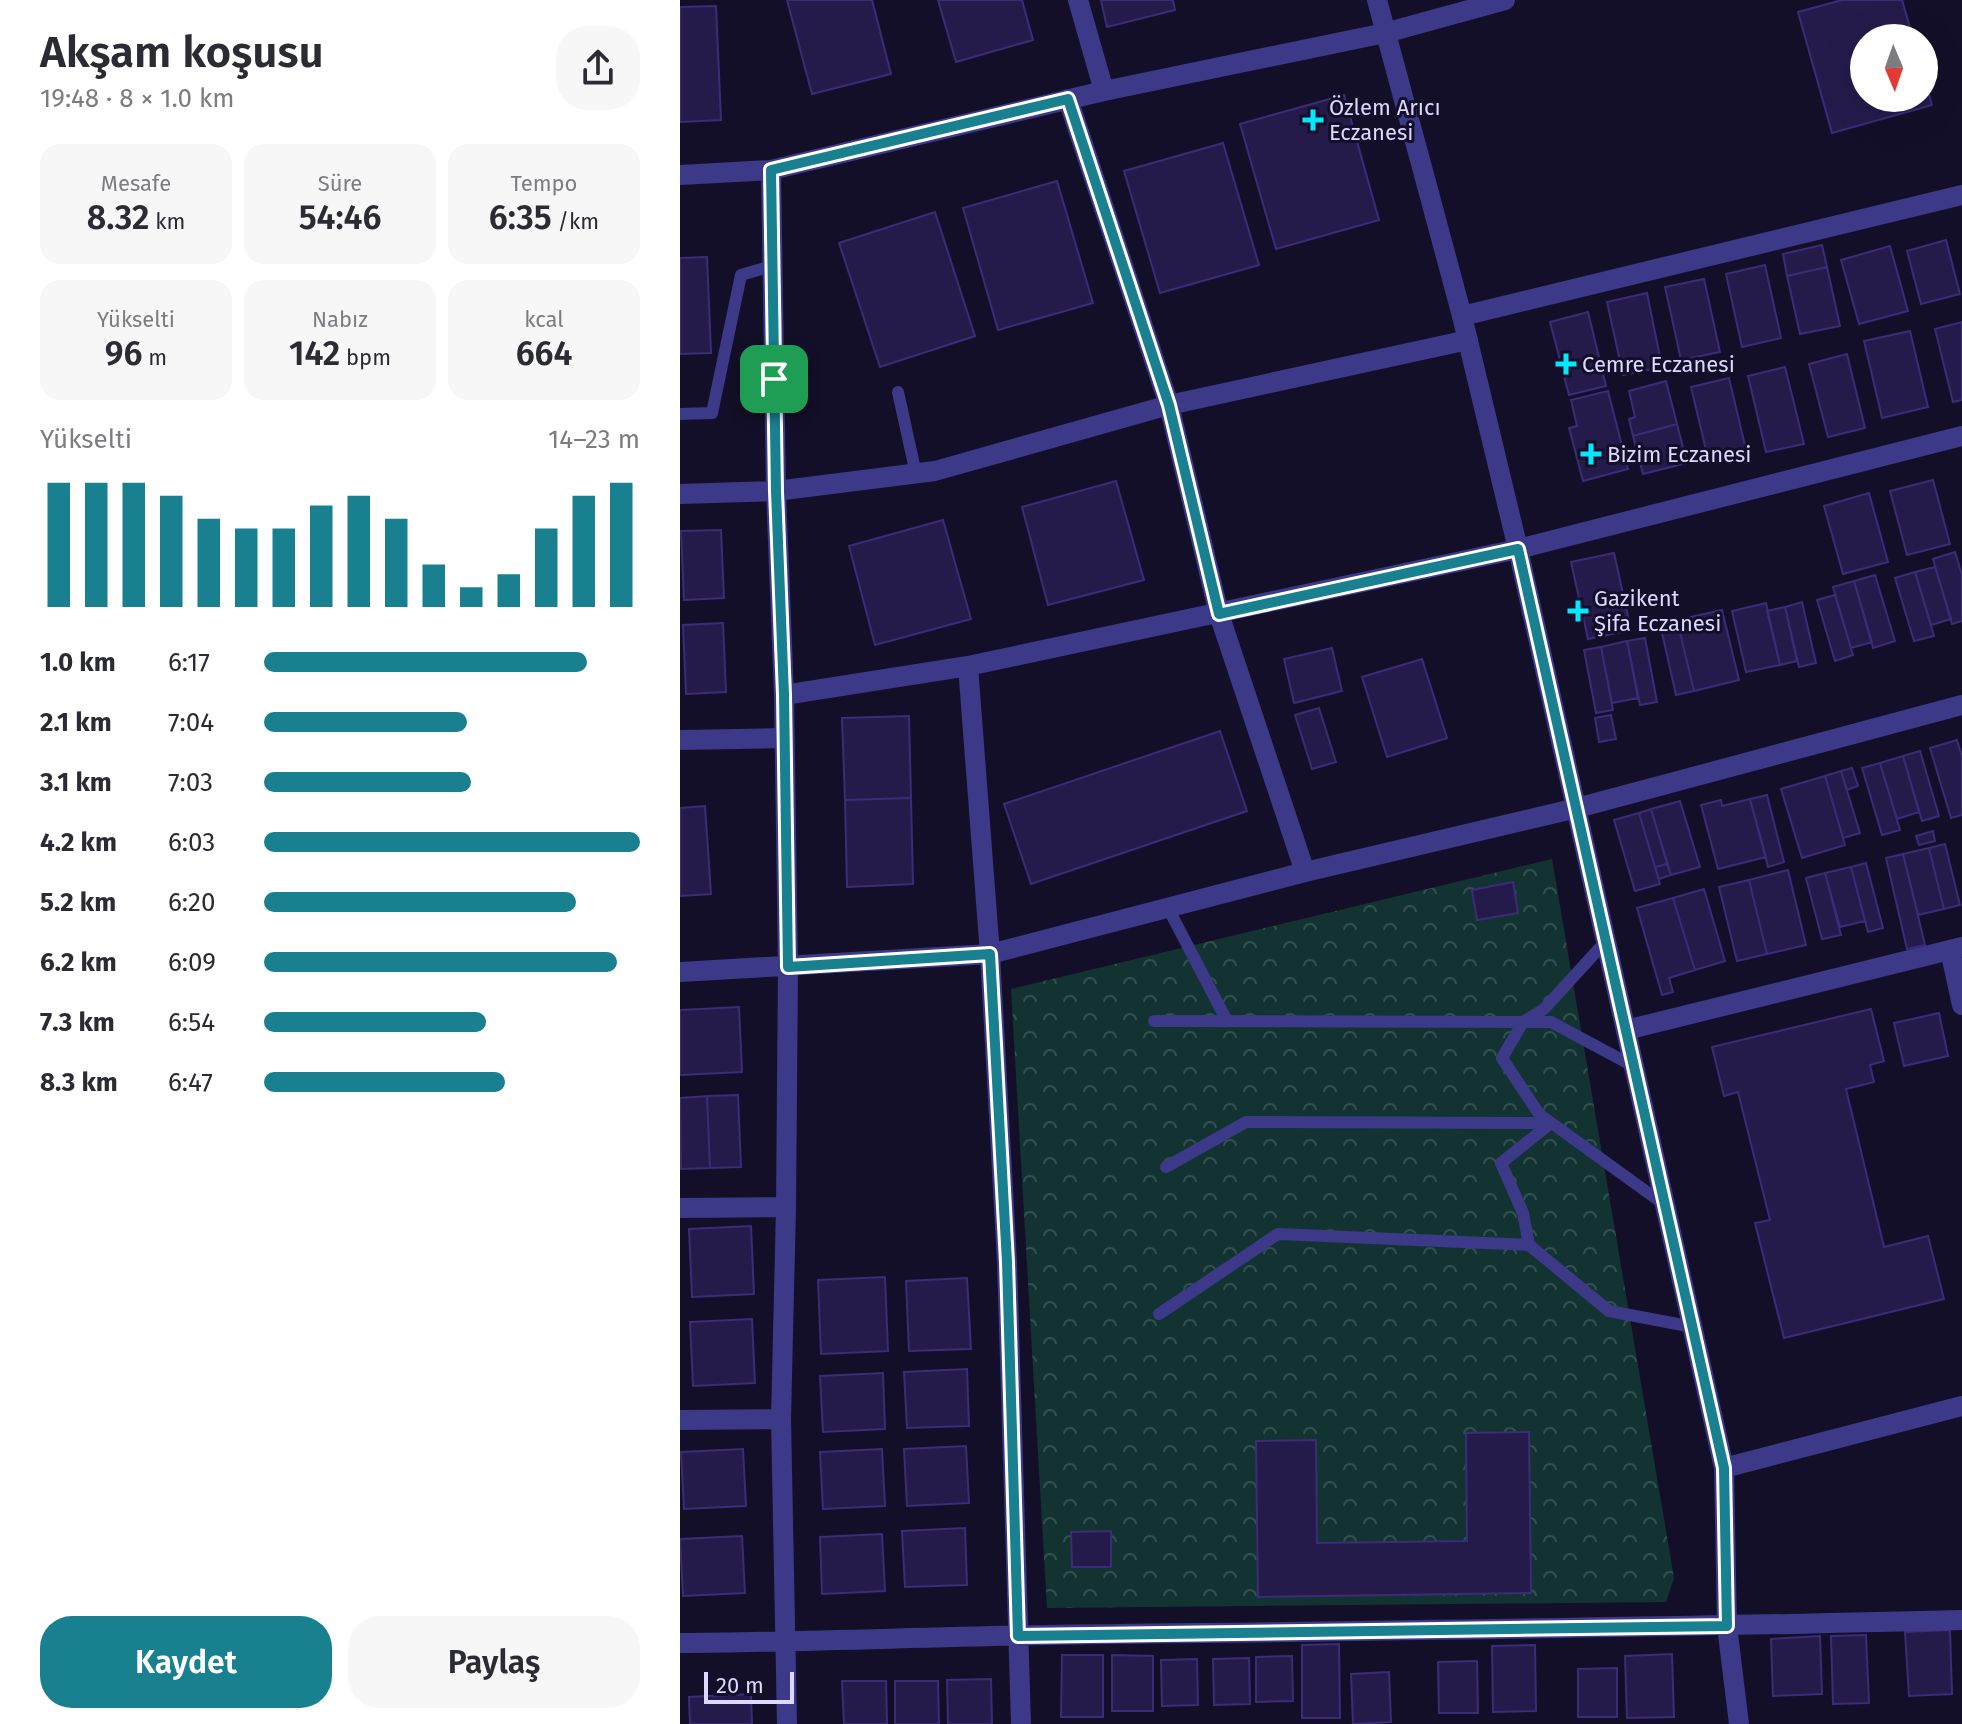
<!DOCTYPE html>
<html lang="tr">
<meta charset="utf-8">
<style>
:root{--surface:#fff;--page:#f7f7f7;--text:#2b2b33;--muted:#7c7c81;--accent:#19808f}
body{margin:0;font-family:"Fira Sans",sans-serif;background:var(--page);color:var(--text);height:100vh;display:flex;flex-direction:column;font-size:30px;white-space:nowrap}
*{box-sizing:border-box;margin:0}
p{font-size:26px;color:var(--muted)}
.icon{flex:none;width:44px;height:44px;fill:none;stroke:currentColor;stroke-width:2;stroke-linecap:round;stroke-linejoin:round}
.map{position:relative;flex:1;overflow:hidden}
.panel{display:flex;flex-direction:column;background:var(--surface);width:680px}
.panel>*{flex:none}
.needle{width:52px;rotate:178deg}
.controls{position:absolute;left:1170px;top:24px;display:grid;gap:16px}
.controls a{display:grid;place-items:center;width:88px;height:88px;border-radius:50%;background:var(--surface);box-shadow:0 8px 32px #0002;font-size:40px}
.scale{position:absolute;left:24px;bottom:20px;width:90px;box-sizing:border-box;padding-left:8px;border:4px solid #dcd8ff;border-top:0;font-size:22px;line-height:28px;white-space:nowrap;color:#dcd8ff;-webkit-text-stroke:6px #140f29;paint-order:stroke}
.pin{position:absolute;display:grid;place-items:center;width:68px;height:68px;color:#fff;margin:-34px;border-radius:16px;box-shadow:0 4px 12px #0006}
.round{display:grid;place-items:center;flex:none;width:84px;height:84px;border-radius:32px;background:var(--page)}
.headline{display:flex;align-items:center;justify-content:space-between;height:136px;padding:0 40px}
h1{font-size:44px;font-weight:600;line-height:60px}
.figures{display:grid;grid-template-columns:repeat(3,1fr);gap:12px;height:136px;padding:8px 40px}
.figures div{display:grid;align-content:center;border-radius:20px;background:var(--page);text-align:center}
.figures b{font-size:34px;font-weight:600}
.figures small{font-size:22px;font-weight:400}
.figures p{font-size:22px}
.chart{height:224px;padding:16px 40px}
.chart p{display:flex;justify-content:space-between}
.chart svg{width:100%;height:144px;margin-top:8px;stroke:var(--accent);stroke-width:6}
.button{display:flex;gap:16px;margin-top:auto;padding:16px 40px}
.button a{flex:1;height:92px;border-radius:32px;background:var(--accent);color:#fff;font-size:32px;font-weight:600;line-height:92px;text-align:center}
.button a+a{background:var(--page);color:var(--text)}
ul{padding:0 40px;list-style:none;font-size:26px}
li{display:grid;grid-template-columns:128px 96px 1fr;align-items:center;height:60px}
li i{height:20px;border-radius:10px;background:var(--accent)}
main{display:flex;flex:1;min-height:0}
.map>svg:first-child{display:block}
</style>
<main>
<section class="panel">
<div class="headline"><div><h1>Akşam koşusu</h1><p>19:48 · 8 × 1.0 km</p></div><a class="round"><svg class="icon" aria-label="share" viewBox="0 0 24 24"><path d="M12 15V3M7 8l5-5 5 5M5 13v7h14v-7"/></svg></a></div>
<div class="figures">
<div><p>Mesafe</p><b>8.32<small> km</small></b></div>
<div><p>Süre</p><b>54:46</b></div>
<div><p>Tempo</p><b>6:35<small> /km</small></b></div>
</div>
<div class="figures">
<div><p>Yükselti</p><b>96<small> m</small></b></div>
<div><p>Nabız</p><b>142<small> bpm</small></b></div>
<div><p>kcal</p><b>664</b></div>
</div>
<div class="chart"><p><span>Yükselti</span>14–23 m</p>
<svg viewBox="0 0 160 44" preserveAspectRatio="none"><path d="M5 44V6M15 44V6M25 44V6M35 44V10M45 44V17M55 44V20M65 44V20M75 44V13M85 44V10M95 44V17M105 44V31M115 44V38M125 44V34M135 44V20M145 44V10M155 44V6"/></svg>
</div>
<ul>
<li><b>1.0 km</b>6:17<i style="width:86%"></i></li>
<li><b>2.1 km</b>7:04<i style="width:54%"></i></li>
<li><b>3.1 km</b>7:03<i style="width:55%"></i></li>
<li><b>4.2 km</b>6:03<i style="width:100%"></i></li>
<li><b>5.2 km</b>6:20<i style="width:83%"></i></li>
<li><b>6.2 km</b>6:09<i style="width:94%"></i></li>
<li><b>7.3 km</b>6:54<i style="width:59%"></i></li>
<li><b>8.3 km</b>6:47<i style="width:64%"></i></li>
</ul>
<div class="button"><a>Kaydet</a><a>Paylaş</a></div>
</section>
<div class="map">
<svg width="1282" height="1724" viewBox="0 0 1282 1724">
<defs>
<pattern id="park-crowns" width="20" height="18" patternUnits="userSpaceOnUse" patternTransform="scale(2)"><rect width="20" height="18" fill="#123332"/><path d="M2 6a3 3 0 1 1 6 0M12 15a3 3 0 1 1 6 0" fill="none" stroke="#345051"/></pattern>
</defs>
<rect width="100%" height="100%" fill="#140f29"/>
<!-- park -->
<path fill="url(#park-crowns)" d="M872 859 994 1578 986 1602 367 1608 331 989Z"/>
<!-- building -->
<path fill="#241b4b" stroke="#3b2c77" stroke-width="2" d="M107 0H192L211 74 132 94Z
M258 0H342L353 40 276 62Z
M421 0H493L495 10 427 27Z
M1162 0H1222L1233 38H1184V98H1244V77L1252 105 1152 133 1118 12Z
M36 6 41 120 0 122V7Z
M664 95 699 220 596 249 560 124Z
M543 143 579 265 480 293 444 171Z
M377 181 413 303 318 330 283 208Z
M255 212 295 336 200 367 159 243Z
M1266 240 1280 294 1241 304 1227 251Z
M1142 245 1147 267 1107 276 1103 254Z
M1210 246 1228 311 1179 324 1161 260Z
M27 257 31 353 0 354V258Z
M1085 265 1101 338 1062 347 1046 274Z
M1147 267 1160 326 1120 334 1107 276Z
M1024 279 1040 352 1001 360 985 287Z
M967 293 982 367 943 375 927 302Z
M908 312 926 386 889 395 870 322Z
M1282 322V400L1273 402 1255 329Z
M1230 331 1248 407 1202 418 1184 341Z
M1167 354 1185 428 1148 437 1129 364Z
M1105 367 1124 444 1086 452 1068 376Z
M1049 378 1067 454 1029 463 1011 387Z
M986 381 997 424 953 436 949 419 955 417 949 391Z
M928 391 948 469 903 481 889 428 897 426 891 400Z
M997 424 1007 463 963 474 953 436Z
M1253 480 1270 544 1227 555 1210 491Z
M436 481 464 580 368 605 342 507Z
M1189 493 1208 562 1163 574 1144 506Z
M263 520 291 619 195 645 169 546Z
M41 530 44 598 4 600 1 531Z
M1275 552 1282 575V621L1272 624 1253 559Z
M934 553 951 630 908 639 891 562Z
M1255 567 1271 619 1251 625 1235 572Z
M1235 572 1254 636 1234 641 1215 578Z
M1195 575 1215 641 1193 648 1174 581Z
M1174 581 1192 642 1171 648 1153 587Z
M1155 595 1173 655 1155 661 1137 600Z
M1122 602 1136 663 1119 667 1105 607Z
M1086 603 1100 665 1066 672 1052 611Z
M1105 607 1117 661 1100 665 1087 611Z
M1042 610 1059 680 1014 691 997 620Z
M997 620 1014 691 996 695 980 624Z
M43 623 46 692 6 694 3 625Z
M965 638 977 702 960 705 947 641Z
M947 641 958 698 932 703 921 647Z
M921 647 933 710 916 713 904 650Z
M652 648 662 691 614 703 604 659Z
M742 659 767 738 707 757 682 677Z
M639 708 656 762 632 769 615 715Z
M931 715 936 739 919 742 915 718Z
M229 716 231 798 165 800 162 718Z
M540 731 567 811 351 884 324 804Z
M1277 740 1282 757V815L1271 818 1250 748Z
M1240 751 1259 816 1242 821 1223 756Z
M1223 756 1239 812 1217 819 1200 763Z
M1200 763 1220 830 1202 835 1182 768Z
M1172 768 1178 786 1167 790 1161 771Z
M1161 771 1180 833 1163 838 1145 776Z
M1145 776 1165 845 1122 858 1101 789Z
M1087 795 1104 862 1088 867 1070 799Z
M231 798 233 884 167 887 165 800Z
M1070 799 1086 857 1038 869 1021 805 1041 800 1042 806Z
M1000 801 1020 867 991 875 971 809Z
M25 806 31 894 0 896V808Z
M971 809 987 864 975 867 959 813Z
M959 813 980 884 955 891 934 820Z
M1253 831 1255 841 1239 845 1236 836Z
M1265 844 1280 905 1264 909 1249 848Z
M1249 848 1264 909 1238 915 1223 854Z
M1223 854 1245 945 1227 949 1206 858Z
M1186 863 1203 928 1188 932 1171 867Z
M987 864 991 875 979 879 975 867Z
M1171 867 1185 921 1160 927 1145 873Z
M1108 870 1126 945 1087 954 1069 880Z
M1145 873 1161 935 1142 939 1126 878Z
M1069 880 1087 954 1057 961 1039 887Z
M833 882 838 913 797 920 792 890Z
M1024 889 1045 961 1015 970 993 898Z
M993 898 1015 970 989 978 993 992 982 995 957 908Z
M59 1007 62 1072 0 1075V1010Z
M1191 1009 1204 1061 1190 1065 1194 1082 1166 1089 1204 1247 1248 1236 1264 1299 1104 1338 1075 1223 1090 1220 1058 1092 1044 1096 1032 1047Z
M1259 1013 1268 1056 1224 1066 1214 1023Z
M58 1095 61 1167 30 1168 27 1096Z
M27 1096 30 1168 1 1169 0 1098Z
M71 1226 74 1294 12 1297 9 1229Z
M205 1277 208 1351 141 1354 138 1280Z
M287 1278 291 1349 229 1351 226 1281Z
M72 1319 75 1383 13 1386 10 1322Z
M287 1369 289 1426 227 1428 224 1372Z
M203 1373 205 1429 143 1432 140 1376Z
M849 1432 851 1593 578 1597 576 1441 636 1440 637 1543 787 1541 786 1433Z
M286 1446 289 1503 227 1506 224 1449Z
M63 1449 66 1506 4 1509 1 1452Z
M202 1449 205 1506 143 1509 140 1452Z
M285 1528 287 1585 225 1587 222 1531Z
M431 1531V1567H392L391 1532Z
M202 1534 205 1591 142 1594 140 1537Z
M62 1536 65 1593 3 1596 0 1539Z
M1270 1630 1272 1694 1229 1696 1225 1632Z
M1186 1635 1189 1703 1153 1704 1151 1636Z
M1140 1636 1142 1694 1093 1696 1091 1639Z
M659 1644 660 1718H622V1645Z
M855 1645 856 1711 813 1712 812 1646Z
M992 1654 994 1717 947 1718 945 1656Z
M382 1655H423V1717H381Z
M432 1655 473 1656V1711H432Z
M612 1656 613 1701 576 1702V1657Z
M569 1658 570 1704 534 1705 533 1659Z
M517 1659 518 1705 482 1706 481 1660Z
M797 1661 798 1713H759L758 1662Z
M937 1668V1717H898V1669Z
M709 1672 711 1722 673 1724 671 1674Z
M311 1679 312 1724H268L267 1680Z
M162 1681H206L207 1724H164Z
M215 1681H258L259 1724H215Z
M71 1694 72 1724H10L9 1697Z"/>
<g fill="none" stroke-linecap="round" stroke-linejoin="round">
<!-- service -->
<path stroke="#3c3989" stroke-width="12" d="M218 392 236 474
M0 414 32 413 61 275 92 266
M488 908 547 1021
M926 941 864 1009 843 1022 822 1058 859 1114 985 1205
M474 1021 871 1022 955 1067
M486 1167 566 1122 871 1123
M849 1245 843 1213 821 1163 871 1123
M479 1314 598 1234 849 1245 929 1311 1013 1327"/>
<!-- minor -->
<path stroke="#3c3989" stroke-width="20" d="M398 0 424 91
M388 99 489 405 539 614 625 872
M91 170 96 491 104 695 108 967 106 1207 101 1419 107 1724
M782 316 1282 195
M0 494 96 491 255 471 489 405 788 340
M288 666 310 954 327 1262 341 1724
M104 695 288 666 838 549 1282 436
M0 740 105 738
M1270 950 1282 1005
M0 972 310 954 625 872 897 808 1282 705
M946 1030 1282 947
M0 1208 106 1207
M0 1420 101 1419
M1044 1468 1282 1406
M0 1643C122 1642 245 1637 367 1635 672 1631 977 1628 1282 1620"/>
<!-- tertiary -->
<path stroke="#3c3989" stroke-width="20" d="M697 0 782 316 838 549 1044 1468 1047 1626 1059 1724
M0 175 91 170 424 91 705 33 825 0"/>
</g>
<g fill="none" stroke-linecap="round" stroke-linejoin="round">
<defs>
<path id="route" d="M388 99 489 405 539 614 838 549 1044 1468 1047 1626 338 1636 327 1262 310 954 108 967 104 695 96 491 91 170Z"/>
</defs>
<!-- route casing -->
<use href="#route" stroke="#fff" stroke-width="16"/>
<!-- route -->
<use href="#route" stroke="#19808f" stroke-width="10"/>
</g>
<!-- markers -->
<g fill="#04e8ff" stroke="#140f29" stroke-width="3">
<path d="M629 108h8v8h8v8h-8v8h-8v-8h-8v-8h8z"/>
<path d="M882 352h8v8h8v8h-8v8h-8v-8h-8v-8h8z"/>
<path d="M907 442h8v8h8v8h-8v8h-8v-8h-8v-8h8z"/>
<path d="M894 599h8v8h8v8h-8v8h-8v-8h-8v-8h8z"/>
</g>
<g text-anchor="middle" stroke-width="6" stroke-linejoin="round" paint-order="stroke">
<!-- poi labels -->
<g font-size="22" fill="#dcd8ff" stroke="#140f29" text-anchor="start">
<text x="649" y="115">Özlem Arıcı<tspan x="649" dy="25">Eczanesi</tspan></text>
<text x="902" y="372">Cemre Eczanesi</text>
<text x="927" y="462">Bizim Eczanesi</text>
<text x="914" y="606">Gazikent<tspan x="914" dy="25">Şifa Eczanesi</tspan></text>
</g>
</g>
</svg>
<div class="controls">
<a><svg class="needle" viewBox="-14 -14 28 28"><path d="M0-13l5 13h-10z" fill="#e53935"/><path d="M0 13l5-13h-10z" fill="#7c7c81"/></svg></a>
</div>
<div class="scale">20 m</div>
<div class="pin" style="left:94px;top:379px;background:#1e9e55"><svg class="icon" aria-label="arrive" viewBox="0 0 24 24"><path d="M6 21V4h12l-3 4 3 4H6"/></svg></div>
</div>
</main>
